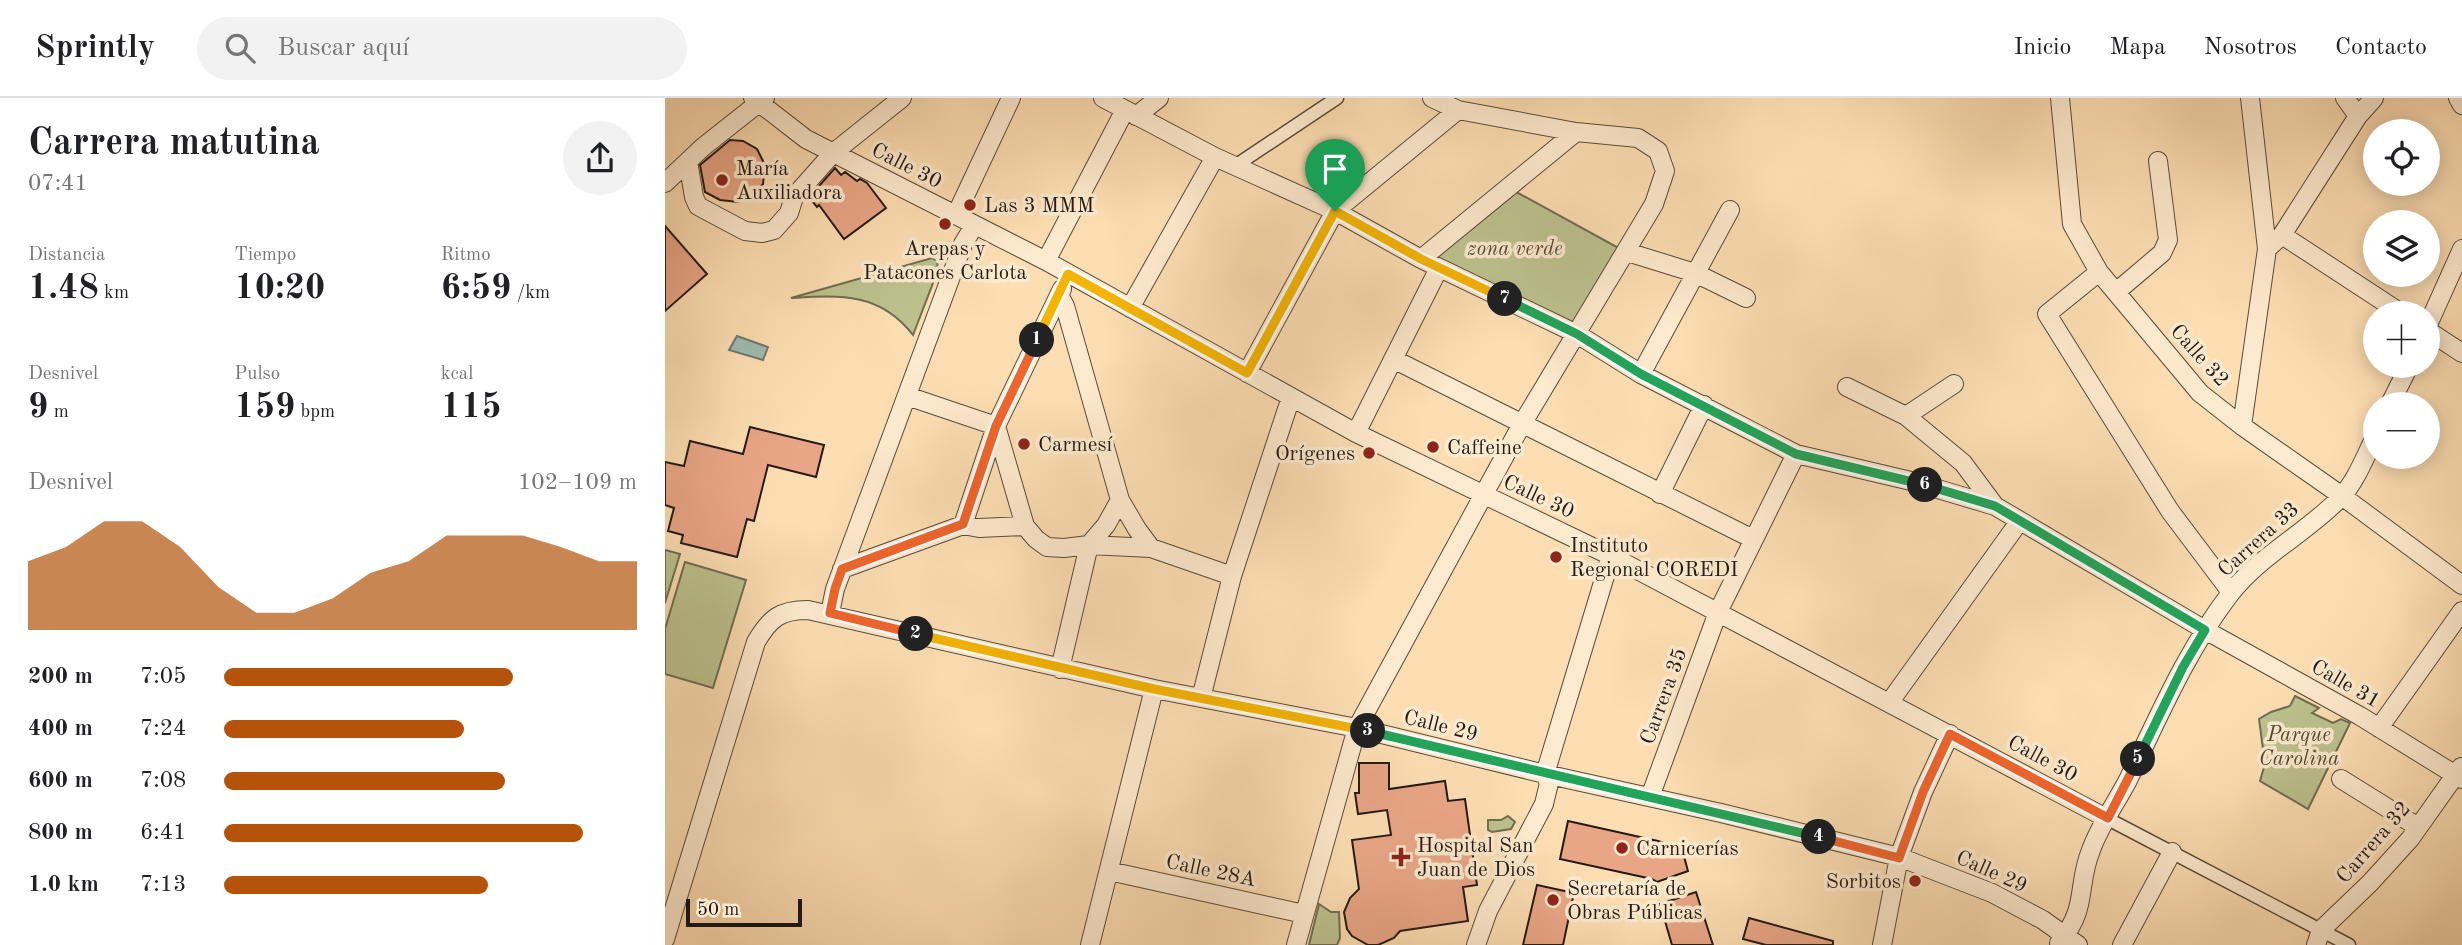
<!DOCTYPE html>
<html lang="es">
<meta charset="utf-8">
<style>
:root{--surface:#fff;--page:#f2f2f2;--text:#202124;--muted:#757577;--line:#e0e0e0;--accent:#b45309}
body{margin:0;font-family:"Old Standard TT",serif;background:var(--page);color:var(--text);height:100vh;display:flex;flex-direction:column;font-size:26px;white-space:nowrap}
*{box-sizing:border-box;margin:0}
p{font-size:23px;color:var(--muted)}
.icon{flex:none;width:38px;height:38px;fill:none;stroke:currentColor;stroke-width:2;stroke-linecap:round;stroke-linejoin:round}
.map{position:relative;flex:1;overflow:hidden}
.details{display:flex;flex-direction:column;background:var(--surface);width:665px}
.details>*{flex:none}
.tools{position:absolute;left:1698px;top:21px;display:grid;gap:14px}
.tools a{display:grid;place-items:center;width:77px;height:77px;border-radius:50%;background:var(--surface);box-shadow:0 4px 18px #0003;font-size:35px}
.scale{position:absolute;left:21px;bottom:18px;width:116px;box-sizing:border-box;padding-left:7px;border:4px solid #241a13;border-top:0;font-size:19px;line-height:24px;white-space:nowrap;color:#241a13;-webkit-text-stroke:5px #feeace;paint-order:stroke}
.pin{position:absolute;display:grid;place-items:center;width:60px;height:60px;color:#fff;margin:-72px -30px;border-radius:50% 50% 50% 0;rotate:-45deg;box-shadow:0 0 7px #0007}
.pin .icon{rotate:45deg}
.km{position:absolute;width:35px;height:35px;margin:-18px;border-radius:50%;background:#222;color:#fff;font-size:19px;line-height:35px;text-align:center}
.round{display:grid;place-items:center;flex:none;width:74px;height:74px;border-radius:37px;background:var(--page)}
.head{display:flex;align-items:center;justify-content:space-between;height:119px;padding:0 28px}
h1{font-size:38px;font-weight:600;line-height:52px}
.figures{display:grid;grid-template-columns:repeat(3,1fr);gap:10px;height:119px;padding:7px 28px}
.figures div{display:grid;align-content:center}
.figures b{font-size:35px;font-weight:600}
.figures small{font-size:19px;font-weight:400}
.figures p{font-size:19px}
.chart{height:196px;padding:14px 28px}
.chart p{display:flex;justify-content:space-between}
.chart svg{width:100%;height:126px;margin-top:7px;fill:var(--accent);opacity:.7}
ul{padding:0 28px;list-style:none;font-size:23px}
li{display:grid;grid-template-columns:112px 84px 1fr;align-items:center;height:52px}
li i{height:18px;border-radius:9px;background:var(--accent)}
header{display:flex;align-items:center;gap:42px;box-sizing:border-box;height:98px;padding:0 35px;background:var(--surface);border-bottom:2px solid var(--line)}
header strong{font-size:33px}
nav{display:flex;gap:38px;margin-inline-start:auto;font-size:24px}
.search{width:490px;height:63px;background:var(--page);display:flex;align-items:center;gap:18px;box-sizing:border-box;padding:0 24px;border-radius:38px;color:var(--muted);font-size:26px}
main{display:flex;flex:1;min-height:0}
.map>svg:first-child{display:block}
</style>
<header>
<strong>Sprintly</strong>
<div class="search"><svg class="icon" aria-label="search" viewBox="0 0 24 24"><circle cx="10" cy="10" r="6"/><path d="M15 15l6 6"/></svg>Buscar aquí</div>
<nav><a>Inicio</a><a>Mapa</a><a>Nosotros</a><a>Contacto</a></nav>
</header>
<main>
<section class="details">
<div class="head"><div><h1>Carrera matutina</h1><p>07:41</p></div><a class="round"><svg class="icon" aria-label="share" viewBox="0 0 24 24"><path d="M12 15V3M7 8l5-5 5 5M5 13v7h14v-7"/></svg></a></div>
<div class="figures">
<div><p>Distancia</p><b>1.48<small> km</small></b></div>
<div><p>Tiempo</p><b>10:20</b></div>
<div><p>Ritmo</p><b>6:59<small> /km</small></b></div>
</div>
<div class="figures">
<div><p>Desnivel</p><b>9<small> m</small></b></div>
<div><p>Pulso</p><b>159<small> bpm</small></b></div>
<div><p>kcal</p><b>115</b></div>
</div>
<div class="chart"><p><span>Desnivel</span>102–109 m</p>
<svg viewBox="0 0 160 44" preserveAspectRatio="none"><path d="M0 44V20L10 15L20 6L30 6L40 15L50 29L60 38L70 38L80 33L90 24L100 20L110 11L120 11L130 11L140 15L150 20L160 20V44z"/></svg>
</div>
<ul>
<li><b>200 m</b>7:05<i style="width:70%"></i></li>
<li><b>400 m</b>7:24<i style="width:58%"></i></li>
<li><b>600 m</b>7:08<i style="width:68%"></i></li>
<li><b>800 m</b>6:41<i style="width:87%"></i></li>
<li><b>1.0 km</b>7:13<i style="width:64%"></i></li>
</ul>
</section>
<div class="map">
<svg width="1797" height="847" viewBox="0 0 1797 847">
<rect width="100%" height="100%" fill="#fddeb3"/>
<filter id="stains"><feTurbulence type="fractalNoise" baseFrequency=".00286" numOctaves="4"/><feColorMatrix values="0 0 0 0 .2 0 0 0 0 .09 0 0 0 0 .02 0 0 0 .5 -.17"/></filter>
<radialGradient id="worn" r=".72"><stop offset=".6" stop-color="#630" stop-opacity="0"/><stop offset="1" stop-color="#630" stop-opacity=".3"/></radialGradient>
<!-- green -->
<path fill="#bcc28f" stroke="#706e51" stroke-width="2" d="M844 90 959 153 912 232 759 160Z
M267 160 272 163 273 172 248 237C215 194 175 197 126 200Z
M0 452 15 456 0 505Z
M20 464 81 482 48 590 0 576V531Z
M1630 598 1654 610 1647 615 1668 625 1676 621 1685 625 1643 711 1595 683 1600 666 1594 621 1606 614 1625 608Z
M843 718 850 724 846 731 827 734 823 732V722H836Z
M654 806 666 814H674L675 840 672 847H644Z"/>
<!-- water -->
<path fill="#9fbcb1" stroke="#6e7b72" stroke-width="2" d="M72 238 103 249 98 262 64 252Z"/>
<!-- building -->
<path fill="#e9a686" stroke="#241a13" stroke-width="2" d="M65 42 78 43 92 51 100 67 98 86 90 95 73 104 55 102 40 94 35 67Z
M170 70 176 77 180 74 192 83 195 81 202 85 221 110 179 141 154 107 152 109 144 99Z
M0 128 42 176 0 213Z
M85 329 159 347 151 379 103 367 89 423 82 421 72 459 16 445 18 437 3 433 9 410 0 407V364L19 368 25 343 78 356Z
M694 665H724V691L780 683 783 703 800 701 812 787 798 789 803 823 735 833 729 840 713 847H703L687 838 682 831 679 814 685 800 694 791 687 742 726 737 722 712 693 716 690 695H694Z
M903 723 993 743 1017 751 1023 773 992 784 987 781 895 761Z
M872 787 909 795 898 847H858Z
M1031 794 1048 847H1007L995 806Z
M1084 820 1168 843V847H1101L1078 841Z"/>
<g fill="none" stroke-linecap="round" stroke-linejoin="round">
<defs>
<path id="pedestrian" d="M570 68 672 0
M1443 721 1684 847"/>
<path id="minor" d="M88 0 141 41 381 163 691 335 946 458 1443 721
M438 0 550 59 670 113 756 161 912 236 976 276 1131 356 1246 383 1330 408 1540 532 1695 618 1797 681
M1395 0 1407 126 1434 174 1535 295 1577 328 1677 398 1797 487
M1680 0 1693 18
M1793 0 1797 7
M471 18 494 0
M23 63 29 99 33 108 80 133 97 135 109 132 124 115 129 99 168 55 237 0
M0 85 38 49 100 0
M291 117 346 0
M1617 137 1736 215
M1602 151 1617 137 1693 18 1709 0
M962 154 1030 175 1081 200
M756 161 911 34
M381 163 460 12
M1434 174 1382 216 1505 413 1566 494
M1451 194 1497 155 1503 142 1493 63
M394 197 400 208 455 402 472 431 486 450 567 478
M465 210 550 59
M1762 229 1797 151
M1762 232 1797 255
M728 261 1088 441
M582 275 670 113 793 12
M976 276 1065 112
M1182 289 1241 318 1298 365 1330 408
M242 298 331 328 360 428 371 441 382 449 399 450 424 447 486 450
M1725 306 1744 268
M1241 318 1289 286
M1577 328 1602 151 1585 0
M691 335 774 170
M995 396 1039 307
M360 428 314 430 298 427 331 328 397 191
M177 471 298 427
M165 515 170 491 298 146 309 128
M395 571 424 447 441 427 455 402
M536 600 567 478 626 299
M1224 605 1354 424
M1714 630 1797 513
M1676 681 1753 729
M985 699 1053 514 1131 356
M444 773 639 816
M0 841 91 544C105 520 115 512 143 512L489 591 692 630 880 676 1056 715 1234 759 1327 795 1378 822 1413 847
M1394 845C1424 809 1411 789 1426 752 1435 727 1451 705 1463 682 1494 618 1522 552 1565 496 1595 457 1643 434 1676 399 1691 383 1700 359 1710 339
M425 847 489 591
M631 847 692 630 857 326 989 106 1000 73 993 53 973 40 911 34 793 12 767 0
M811 847 823 813 879 706 884 685 880 676 946 458
M1217 847 1234 759 1258 694 1285 636
M1457 847 1507 754
M1651 847 1656 832 1705 785 1745 741 1796 669"/>
</defs>
<!-- pedestrian casing -->
<use href="#pedestrian" stroke="#5a4b3b" stroke-width="15"/>
<!-- minor casing -->
<use href="#minor" stroke="#5a4b3b" stroke-width="20"/>
<!-- pedestrian -->
<use href="#pedestrian" stroke="#feeace" stroke-width="12"/>
<!-- minor -->
<use href="#minor" stroke="#feeace" stroke-width="18"/>
</g>
<g fill="none" stroke-linecap="round" stroke-linejoin="round">
<defs>
<path id="split-1" d="M372 242 403 176 582 275 670 113"/>
<path id="split-2" d="M251 536 165 515 170 491 177 471 298 426 331 328 372 242"/>
<path id="split-3" d="M251 536 489 591 703 633"/>
<path id="split-4" d="M703 633 1154 739"/>
<path id="split-5" d="M1154 739 1234 760 1258 694 1285 636 1443 720 1473 661"/>
<path id="split-6" d="M1260 387 1330 408 1540 532 1518 569 1473 661"/>
<path id="split-7" d="M840 201 912 236 976 276 1131 356 1260 387"/>
<path id="split-8" d="M670 113 756 161 840 201"/>
</defs>
<!-- split-1 casing -->
<use href="#split-1" stroke="#fff" stroke-width="14"/>
<!-- split-2 casing -->
<use href="#split-2" stroke="#fff" stroke-width="14"/>
<!-- split-3 casing -->
<use href="#split-3" stroke="#fff" stroke-width="14"/>
<!-- split-4 casing -->
<use href="#split-4" stroke="#fff" stroke-width="14"/>
<!-- split-5 casing -->
<use href="#split-5" stroke="#fff" stroke-width="14"/>
<!-- split-6 casing -->
<use href="#split-6" stroke="#fff" stroke-width="14"/>
<!-- split-7 casing -->
<use href="#split-7" stroke="#fff" stroke-width="14"/>
<!-- split-8 casing -->
<use href="#split-8" stroke="#fff" stroke-width="14"/>
<!-- split-1 -->
<use href="#split-1" stroke="#f5b400" stroke-width="9"/>
<!-- split-2 -->
<use href="#split-2" stroke="#f0652b" stroke-width="9"/>
<!-- split-3 -->
<use href="#split-3" stroke="#f5b400" stroke-width="9"/>
<!-- split-4 -->
<use href="#split-4" stroke="#22a559" stroke-width="9"/>
<!-- split-5 -->
<use href="#split-5" stroke="#f0652b" stroke-width="9"/>
<!-- split-6 -->
<use href="#split-6" stroke="#22a559" stroke-width="9"/>
<!-- split-7 -->
<use href="#split-7" stroke="#22a559" stroke-width="9"/>
<!-- split-8 -->
<use href="#split-8" stroke="#f5b400" stroke-width="9"/>
</g>
<!-- markers -->
<g fill="#8f2418" stroke="#feeace" stroke-width="2.5">
<circle cx="57" cy="82" r="7"/>
<circle cx="305" cy="107" r="7"/>
<circle cx="280" cy="126" r="7"/>
<circle cx="359" cy="346" r="7"/>
<circle cx="768" cy="349" r="7"/>
<circle cx="704" cy="355" r="7"/>
<circle cx="891" cy="459" r="7"/>
<circle cx="957" cy="750" r="7"/>
<path d="M732.5 748.5h7v7h7v7h-7v7h-7v-7h-7v-7h7z"/>
<circle cx="1250" cy="783" r="7"/>
<circle cx="888" cy="802" r="7"/>
</g>
<g text-anchor="middle" stroke-width="7" stroke-linejoin="round" paint-order="stroke">
<!-- street labels -->
<g font-size="21" fill="#241a13" stroke="#feeace">
<text transform="translate(242 67) rotate(27)" y="7">Calle 30</text>
<text transform="translate(1535 257) rotate(48)" y="7">Calle 32</text>
<text transform="translate(874 398) rotate(25)" y="7">Calle 30</text>
<text transform="translate(1593 441) rotate(-42)" y="7">Carrera 33</text>
<text transform="translate(1681 585) rotate(30)" y="7">Calle 31</text>
<text transform="translate(998 598) rotate(-70)" y="7">Carrera 35</text>
<text transform="translate(776 627) rotate(14)" y="7">Calle 29</text>
<text transform="translate(1378 660) rotate(28)" y="7">Calle 30</text>
<text transform="translate(1708 744) rotate(-49)" y="7">Carrera 32</text>
<text transform="translate(546 772) rotate(12)" y="7">Calle 28A</text>
<text transform="translate(1327 773) rotate(24)" y="7">Calle 29</text>
</g>
<!-- poi labels -->
<g font-size="21" fill="#241a13" stroke="#feeace" text-anchor="start">
<text x="71" y="77">María<tspan x="71" dy="24">Auxiliadora</tspan></text>
<text x="319" y="114">Las 3 MMM</text>
<text x="280" y="157" text-anchor="middle">Arepas y<tspan x="280" dy="24">Patacones Carlota</tspan></text>
<text x="373" y="353">Carmesí</text>
<text x="782" y="356">Caffeine</text>
<text x="690" y="362" text-anchor="end">Orígenes</text>
<text x="905" y="454">Instituto<tspan x="905" dy="24">Regional COREDI</tspan></text>
<text x="752" y="754">Hospital San<tspan x="752" dy="24">Juan de Dios</tspan></text>
<text x="971" y="757">Carnicerías</text>
<text x="1236" y="790" text-anchor="end">Sorbitos</text>
<text x="902" y="797">Secretaría de<tspan x="902" dy="24">Obras Públicas</tspan></text>
</g>
<!-- park labels -->
<g font-size="21" font-style="italic" fill="#524c38" stroke="#feeace">
<text x="850" y="157">zona verde</text>
<text x="1634" y="643">Parque<tspan x="1634" dy="24">Carolina</tspan></text>
</g>
</g>
<rect width="100%" height="100%" filter="url(#stains)"/>
<rect width="100%" height="100%" fill="url(#worn)"/>
</svg>
<div class="tools">
<a><svg class="icon" aria-label="locate" viewBox="0 0 24 24"><circle cx="12" cy="12" r="6"/><path d="M12 2v4M12 18v4M2 12h4M18 12h4"/></svg></a>
<a><svg class="icon" aria-label="layers" viewBox="0 0 24 24"><path d="M12 4l9 5-9 5-9-5zM3 14l9 5 9-5"/></svg></a>
<a>+</a>
<a>−</a>
</div>
<div class="scale">50 m</div>
<div class="pin" style="left:670px;top:113px;background:#1e9e55"><svg class="icon" aria-label="arrive" viewBox="0 0 24 24"><path d="M6 21V4h12l-3 4 3 4H6"/></svg></div>
<b class="km" style="left:372px;top:242px">1</b>
<b class="km" style="left:251px;top:536px">2</b>
<b class="km" style="left:703px;top:633px">3</b>
<b class="km" style="left:1154px;top:739px">4</b>
<b class="km" style="left:1473px;top:661px">5</b>
<b class="km" style="left:1260px;top:387px">6</b>
<b class="km" style="left:840px;top:201px">7</b>
</div>
</main>
